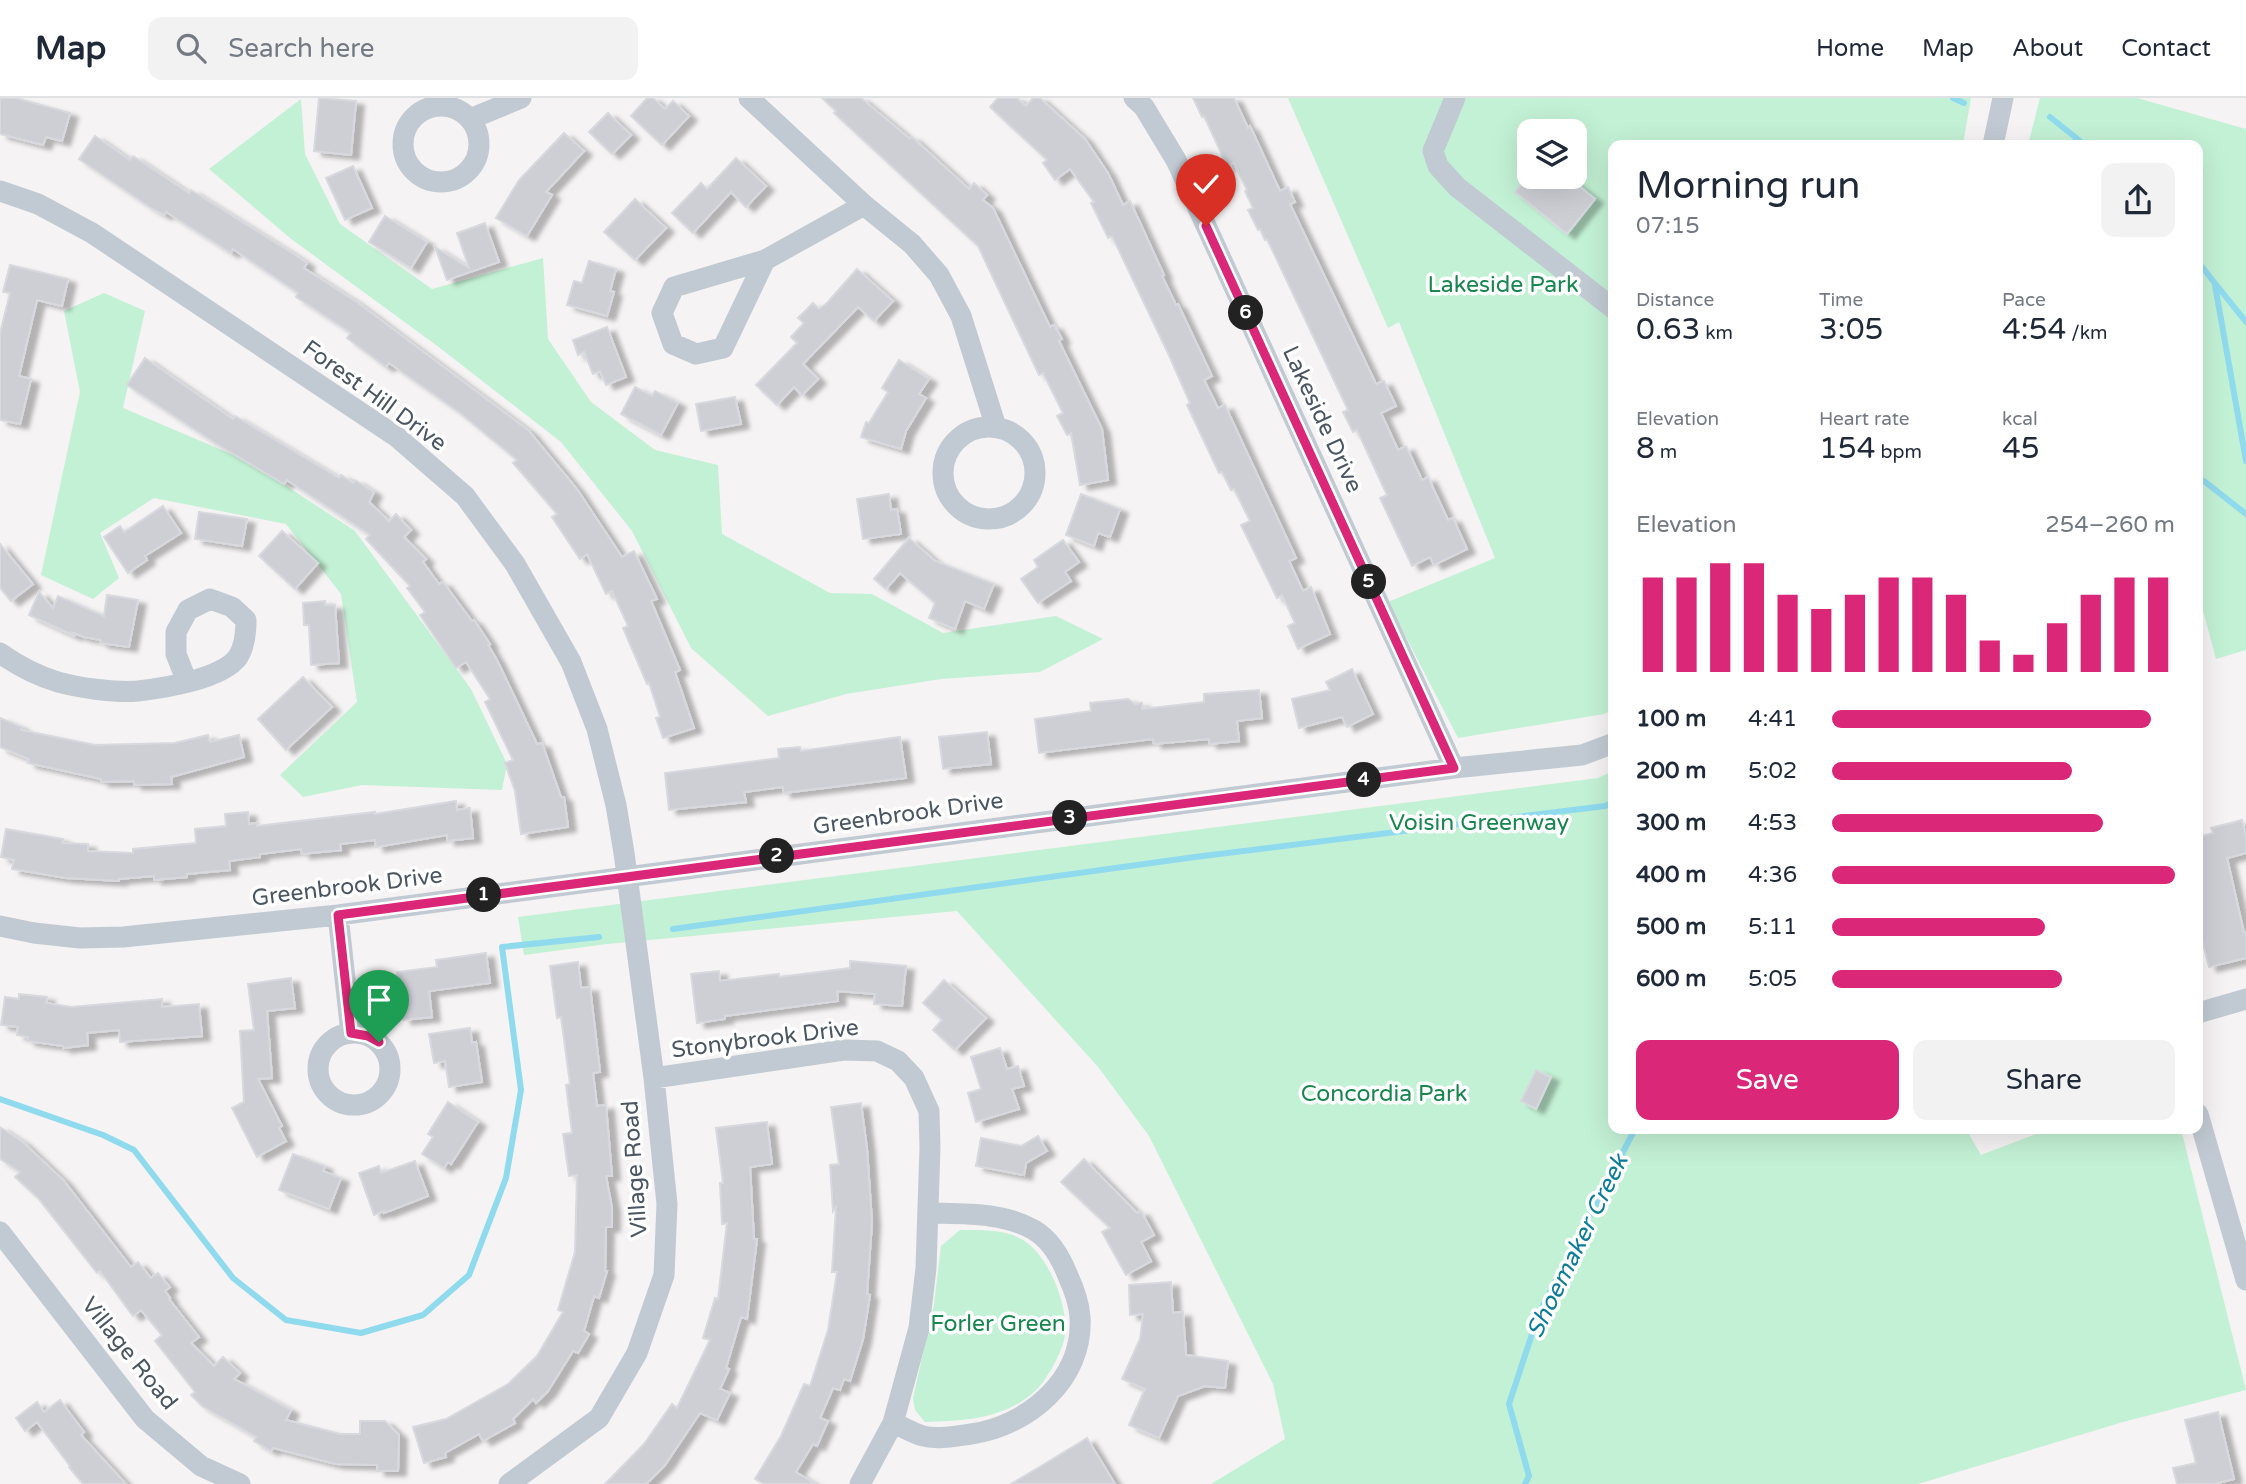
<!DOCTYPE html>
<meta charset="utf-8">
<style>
:root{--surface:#fff;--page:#f2f2f3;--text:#1f2937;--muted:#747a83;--line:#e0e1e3;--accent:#db2777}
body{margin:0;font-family:"Varela Round",sans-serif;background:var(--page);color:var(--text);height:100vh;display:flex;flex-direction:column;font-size:26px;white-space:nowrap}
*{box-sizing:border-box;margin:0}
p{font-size:23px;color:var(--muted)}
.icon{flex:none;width:38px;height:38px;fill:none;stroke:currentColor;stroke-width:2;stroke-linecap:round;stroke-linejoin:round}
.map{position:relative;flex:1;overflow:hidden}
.panel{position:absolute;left:1608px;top:42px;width:595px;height:994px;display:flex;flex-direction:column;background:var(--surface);border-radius:14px;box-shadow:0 7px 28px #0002}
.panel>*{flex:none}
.controls{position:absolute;left:1517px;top:21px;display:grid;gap:14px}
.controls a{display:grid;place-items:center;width:70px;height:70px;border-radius:14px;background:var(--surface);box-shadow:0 7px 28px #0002;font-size:35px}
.pin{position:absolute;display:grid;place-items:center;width:60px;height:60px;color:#fff;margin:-72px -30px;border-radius:50% 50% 50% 0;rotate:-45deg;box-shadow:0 0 7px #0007}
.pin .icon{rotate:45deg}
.km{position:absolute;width:35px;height:35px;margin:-18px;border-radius:50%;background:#222;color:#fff;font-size:19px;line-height:35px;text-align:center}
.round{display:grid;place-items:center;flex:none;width:74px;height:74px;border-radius:14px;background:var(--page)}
.summary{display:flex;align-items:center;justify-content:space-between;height:119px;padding:0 28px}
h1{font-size:38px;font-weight:600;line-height:52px}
.metrics{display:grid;grid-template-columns:repeat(3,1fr);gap:10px;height:119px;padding:7px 28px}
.metrics div{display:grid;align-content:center}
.metrics b{font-size:30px;font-weight:600}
.metrics small{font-size:19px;font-weight:400}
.metrics p{font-size:19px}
.chart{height:196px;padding:14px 28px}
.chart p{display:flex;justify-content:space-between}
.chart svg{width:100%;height:126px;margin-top:7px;stroke:var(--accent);stroke-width:6}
.button{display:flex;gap:14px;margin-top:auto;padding:14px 28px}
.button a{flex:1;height:80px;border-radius:14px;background:var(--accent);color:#fff;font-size:28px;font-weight:600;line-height:80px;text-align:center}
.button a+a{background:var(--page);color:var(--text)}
ul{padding:0 28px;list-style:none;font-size:23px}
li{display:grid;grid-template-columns:112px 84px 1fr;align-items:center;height:52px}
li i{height:18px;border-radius:9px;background:var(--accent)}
header{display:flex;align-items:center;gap:42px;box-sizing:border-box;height:98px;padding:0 35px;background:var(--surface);border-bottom:2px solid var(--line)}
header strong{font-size:33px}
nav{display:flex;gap:38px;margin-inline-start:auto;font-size:24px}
.search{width:490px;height:63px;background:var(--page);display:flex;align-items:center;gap:18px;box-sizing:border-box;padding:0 24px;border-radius:14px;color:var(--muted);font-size:26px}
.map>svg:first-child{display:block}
</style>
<header>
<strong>Map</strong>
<div class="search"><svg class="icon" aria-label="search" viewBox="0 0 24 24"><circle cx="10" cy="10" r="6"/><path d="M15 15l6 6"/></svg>Search here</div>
<nav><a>Home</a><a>Map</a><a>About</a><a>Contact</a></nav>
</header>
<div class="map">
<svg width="2246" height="1386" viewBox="0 0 2246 1386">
<defs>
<filter id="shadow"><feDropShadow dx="8" dy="4.5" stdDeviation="2" flood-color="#0004"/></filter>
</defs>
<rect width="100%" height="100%" fill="#f5f3f3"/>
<!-- green -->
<path fill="#c3f1d5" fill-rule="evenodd" d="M1288 0H1971L1963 47H1614L1613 612 1604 616 1458 640 1388 504 1495 460 1399 224 1388 230ZM1530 33H1575V79H1530Z
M2040 0H2137L2246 31V552L2216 561 2198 494V47H2028Z
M301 1 305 56 340 126 432 191 543 160 548 241 591 304 655 352 718 367 722 436 830 495 872 496 943 535 1056 518 1103 541 1040 574 941 581 846 596 768 618 691 550 632 433 561 344 440 250 290 140 209 71Z
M104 195 145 213 123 310 250 364 355 433 471 591 507 666 502 692 362 687 303 699 280 677 357 604 341 496 286 426 154 400 100 435 119 480 93 501 41 477 80 294 64 213Z
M1613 673 1614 1031H1966L1981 1057 2049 1031H2181L2246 1292 2123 1324 1918 1386H1211L1285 1341 1273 1286 1149 1038 1099 970 957 813 607 846 524 857 518 819 1598 680Z
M960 1132C981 1132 1005 1131 1023 1142 1049 1158 1068 1207 1065 1236 1064 1251 1047 1282 1036 1292 1006 1321 964 1323 925 1324L915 1312 913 1300 934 1206 941 1148Z"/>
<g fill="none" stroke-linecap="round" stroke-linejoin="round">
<!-- stream -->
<path stroke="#90daee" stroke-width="6" d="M1953 0 1964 5
M2050 19 2085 47
M2198 164 2246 224
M2215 187 2246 363
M2198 381 2204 383 2246 416
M673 831 1195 759 1605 708 1614 704
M0 1001 103 1037 134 1052 233 1180 286 1222 361 1235 423 1217 469 1177 506 1080 521 992 502 849 599 839
M1525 1386 1529 1378 1509 1306 1539 1215 1635 1031"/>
</g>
<!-- building -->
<path fill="#cdcfd5" stroke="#d7d9de" stroke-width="2" filter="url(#shadow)" d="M0 0H16L70 15 62 43 46 39 43 47 0 36Z
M319 0 356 3 351 57 314 53Z
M647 0H653L665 11 673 3 689 18 662 47 631 18Z
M822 0H861L910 41 912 39 969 91 974 85 987 97 983 102 993 110 1050 229 1054 227 1062 241 1059 243 1102 331 1108 382 1080 387 1071 335 1067 337 1057 318 1063 315 1043 275 1039 277 978 148 834 15 836 13Z
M998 0H1017L1026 8 1033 0H1040L1085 41 1108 75 1123 107 1130 103 1164 177 1162 178 1176 207 1178 206 1212 278 1204 282 1218 310 1225 307 1296 460 1289 463 1303 493 1311 489 1330 536 1298 551 1288 528 1295 525 1282 497 1277 500 1241 427 1250 423 1234 391 1231 392 1222 374 1219 375 1187 307 1190 305 1167 253 1112 138 1108 140 1091 105 1094 104 1070 71 1055 82 1043 65 1047 62 990 9Z
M1193 0H1234L1248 30 1250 28 1280 93 1288 89 1295 104 1290 106 1376 286 1384 283 1396 308 1381 315 1398 352 1406 348 1422 382 1428 379 1448 422 1453 420 1467 451 1434 467 1430 459 1412 468 1380 400 1387 397 1357 332 1353 334 1343 314 1348 312 1267 141 1265 142 1260 131 1258 132 1248 112 1253 110 1245 93 1247 92 1234 65 1227 68 1204 18 1202 19Z
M608 15 631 37 612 56 589 34Z
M564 35 584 53 546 94 552 97 527 138 496 120 519 82Z
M95 38 130 62 133 58 189 95 191 92 292 155 307 165 304 170 358 205 529 333 577 391 622 459 634 453 657 501 651 503 680 572 675 574 694 630 663 640 656 620 660 619 649 585 647 586 623 530 628 528 612 493 606 496 587 456 580 461 552 419 557 416 513 365 517 362 460 315 389 265 386 269 347 240 351 235 296 199 298 195 233 151 231 155 166 114 164 117 151 110 79 61Z
M736 60 766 88 746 109 731 94 693 135 672 115 701 85 707 91Z
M353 68 372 110 345 122 326 80Z
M1527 79H1568L1595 101 1567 136 1515 94Z
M635 101 666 130 635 162 604 134Z
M385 118 427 144 411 170 369 144Z
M485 125 499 164 447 182 435 149 469 170 457 135Z
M589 163 616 171 610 193 614 194 607 218 567 207 574 183 582 185Z
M10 167 68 181 62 208 37 202 19 278 31 281 20 326 0 322V235L10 195 3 194Z
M857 171 893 203 874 223 858 209 803 266 818 281 802 297 794 289 777 307 756 287 797 245 791 239 804 225 798 220 813 205 819 211 827 205Z
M607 229 626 279 606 287 600 273 593 276 584 254 578 257 573 242Z
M145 260 233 321 235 318 339 380 341 377 353 385 355 382 374 394 369 404 389 423 396 416 411 432 404 439 426 461 423 464 439 486 443 484 472 523 474 522 490 546 488 547 497 562 537 646 542 645 561 699H564L568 729 521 736 515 693 505 665 513 662 485 604 490 601 466 564 456 570 420 517 425 514 407 490 410 488 366 441 370 437 287 382 284 386 218 347 127 287Z
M899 262 929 281 919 296 926 300 906 333 901 351 861 339 866 324 869 325 888 294 882 290Z
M635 289 652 298 655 293 678 305 661 337 621 316Z
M735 299 741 326 701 333 696 306Z
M889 396 891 412 897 411 901 436 863 441 857 401Z
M1081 396 1120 411 1110 439 1098 435 1094 448 1066 437Z
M163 408 181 435 145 458 147 462 128 475 104 439 120 428 124 434Z
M199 414 247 421 242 448 195 441Z
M282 433 318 465 295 491 259 458Z
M909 440 935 463 994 486 984 511 965 503 955 531 929 520 935 505 900 475 886 491 874 481Z
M1063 442 1079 464 1065 474 1071 483 1038 505 1021 481 1038 469 1034 462Z
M0 446 33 486 11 503 0 490Z
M39 494 53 510 58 498 104 518 107 497 138 502 129 549 100 545 101 542 84 539 71 534 75 538 29 517Z
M325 503V507H335L339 565 311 567 309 527H304L303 505Z
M1352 571 1373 616 1347 629 1342 619 1299 630 1292 601 1330 592 1326 584Z
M303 579 332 609 286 652 258 621Z
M1259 592 1262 620 1237 623 1239 643 1209 646V641L1154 646 1153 641 1039 655 1035 621 1091 613 1090 605 1128 601 1135 606 1142 605V611L1204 604V596Z
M0 620 22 629 21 632 95 647 175 645 208 637 210 644 239 637 244 659 171 679 172 686 134 687V683L101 684V681L28 665 29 661 0 649Z
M987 634 991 666 943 671 939 639Z
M900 639 906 680 783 695V689L744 694 746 704 669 712 665 675 779 660 778 651 800 649 801 653Z
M456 703 457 712 470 710 473 740 447 743V737L376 749 375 742 340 746 341 752 302 756 301 751 260 756V759L229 763 230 772 187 776V779L154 782V778L119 781V783L66 780 12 771 14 762 1 759 6 731 63 741 62 745 88 746V753L133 755V751L196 745 195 731 226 728 225 716 248 714 249 726 257 725V728L375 714V716Z
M2242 722 2246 738V755L2227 760 2244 835 2246 834V860L2209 869 2198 827V739L2213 735 2211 730Z
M486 855 490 885 429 893 432 919 403 922 397 874 437 869 436 862Z
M850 863 906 868 902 908 874 906 875 896 837 893 838 903 725 918V921L697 925 691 876 719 873 720 883 779 876V879L850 870Z
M578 864 581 890 590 889 600 974 593 975 597 1008 606 1007 612 1078H606L612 1110V1129H606L605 1173H607L599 1200 594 1198 584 1233 589 1236 578 1255 573 1253 548 1293 536 1305 533 1301 513 1321 515 1325 483 1343 479 1336 445 1355 446 1359 424 1365 413 1329 446 1321 508 1286 537 1258 563 1214 558 1212 575 1154 577 1077 569 1078 563 1036 572 1035 566 987 570 986 561 919 557 920 550 868Z
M291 880 295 910 267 913 272 980 258 981 282 1028 279 1030 286 1043 257 1059 232 1010 244 1004 240 933 254 932 248 886Z
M944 882 986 920 955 952 933 932 942 922 923 905Z
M19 896 47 899 46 905 71 909 162 901V909L199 906 202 938 120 944 119 932 87 935 88 947 63 950V948L27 943 28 939 17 937 18 929 1 927 5 899 19 901Z
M470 930 472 945 476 944 482 984 449 989 445 963 434 965 429 936Z
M1000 950 1007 971 1018 968 1024 988 1012 991 1019 1011 976 1024 968 995 981 991 971 959Z
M1536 972 1551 979 1536 1011 1521 1003Z
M448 1004 478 1024 451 1066 448 1064 444 1070 422 1056 433 1039 428 1036Z
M861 1005 867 1051 872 1124 867 1196 870 1197 863 1241 850 1283 844 1281 840 1292 833 1290 820 1320 828 1323 817 1348 813 1346 796 1374 815 1386H764L755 1381 781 1338 804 1286 810 1288 828 1232 837 1174H832L836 1109 833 1113 830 1067 839 1066 831 1009Z
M767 1024 772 1066 750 1069 754 1141H757L747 1221 741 1219 726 1270 729 1271 720 1291 730 1295 717 1322 700 1315 665 1367 646 1386H605L644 1346 672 1306 677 1310 710 1242 703 1240 715 1200 718 1201 727 1125 722 1126 720 1085H723L716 1030Z
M0 1029 23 1044 64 1083 131 1169 138 1164 151 1180 158 1175 170 1189 165 1193 170 1200 169 1201 199 1239 191 1245 214 1268 223 1259 240 1275 234 1281 291 1312 286 1322 340 1336H360V1323H385L399 1337 398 1373H377V1367L336 1366 273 1350 271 1353 254 1343 256 1339 202 1308 191 1297 195 1294 155 1243 162 1237 141 1212 133 1218 100 1173 97 1175 38 1100 15 1079 20 1074 0 1061Z
M1038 1038 1047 1053 1026 1065 1024 1077 976 1068 981 1040 1021 1048Z
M293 1056 325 1068 323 1073 341 1080 329 1111 279 1092Z
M1084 1061 1137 1115 1141 1113 1154 1137 1141 1144 1151 1163 1126 1177 1102 1134 1110 1130 1061 1084Z
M415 1063 428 1098 384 1115V1113L374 1117 359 1075 379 1068 381 1075Z
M1171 1184 1173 1215 1183 1214 1186 1257 1228 1263 1225 1290 1205 1288 1178 1298 1159 1340 1129 1327 1145 1291 1122 1281 1140 1241 1143 1216 1130 1217 1129 1187Z
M60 1302 84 1334 81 1337 126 1386H83L69 1369 70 1368 37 1324 25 1333 16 1320 37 1304 44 1314Z
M2218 1314 2234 1381 2214 1386H2177L2173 1370 2196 1365 2185 1322Z
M1087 1340 1115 1386H1011L1046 1365Z"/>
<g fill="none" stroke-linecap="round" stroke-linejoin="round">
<!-- minor -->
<path stroke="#c1cad2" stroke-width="21" d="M749 0 864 107 912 146 939 177 961 218 996 329
M1134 0 1144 9 1176 62 1454 670
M1455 0 1433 53 1438 68 1457 89 1614 211
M403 46a38 38 0 1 1 76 0a38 38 0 1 1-76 0Z
M470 21 521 0
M1993 47 2003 0
M0 93 38 106 92 135 397 339 465 398 515 466 571 564 597 631 616 707 624 755 654 980 667 1106 664 1177 637 1255 599 1320 509 1386
M765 162 723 250 696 256 673 246 662 215 674 189 765 162 864 107
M943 375a46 46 0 1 1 92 0a46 46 0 1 1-92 0Z
M0 555C17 567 38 578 58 584 79 590 116 595 138 593 164 590 222 581 238 559 245 548 246 535 246 522L232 509 210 501 188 512 176 534V556L187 584
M338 817 351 935
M0 828 34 835 80 840 123 839 338 817 1454 670 1582 657 1614 645
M2198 915 2246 901
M318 971a36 36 0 1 1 72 0a36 36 0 1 1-72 0Z
M654 980 844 952 877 953 898 963 914 980 929 1013 930 1049 926 1170 919 1230 893 1325 860 1386
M2198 1016 2246 1182
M0 1134 145 1321 201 1368 240 1386
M893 1325C903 1329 913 1335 923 1338 937 1342 956 1338 971 1336 1028 1328 1084 1281 1080 1219 1079 1205 1074 1191 1068 1178 1061 1160 1051 1142 1034 1132 1003 1114 963 1116 929 1115"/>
</g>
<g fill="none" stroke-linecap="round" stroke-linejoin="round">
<defs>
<path id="route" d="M379 944 368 938 351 935 338 817 1454 670 1206 128"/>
</defs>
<!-- route casing -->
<use href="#route" stroke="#fff" stroke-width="14"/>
<!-- route -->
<use href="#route" stroke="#db2777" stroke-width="9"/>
</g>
<g text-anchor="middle" stroke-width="7" stroke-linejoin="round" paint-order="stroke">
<!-- park labels -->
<g font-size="23" fill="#17864f" stroke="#fff">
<text x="1503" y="194">Lakeside Park</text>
<text x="1479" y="732">Voisin Greenway</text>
<text x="1384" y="1003">Concordia Park</text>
<text x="998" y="1233">Forler Green</text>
</g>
<!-- street labels -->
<g font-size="23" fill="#4a5661" stroke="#fff">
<text transform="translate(375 297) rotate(36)" y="8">Forest Hill Drive</text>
<text transform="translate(1323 321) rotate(65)" y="8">Lakeside Drive</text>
<text transform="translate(908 715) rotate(-8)" y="8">Greenbrook Drive</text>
<text transform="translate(347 788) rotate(-7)" y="8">Greenbrook Drive</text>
<text transform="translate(765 940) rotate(-7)" y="8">Stonybrook Drive</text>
<text transform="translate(634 1071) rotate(-94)" y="8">Village Road</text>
<text transform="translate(130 1255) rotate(51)" y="8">Village Road</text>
</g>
<!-- water labels -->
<g font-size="24" font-style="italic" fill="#0c7c9b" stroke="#fff">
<text transform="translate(1577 1148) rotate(-64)" y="8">Shoemaker Creek</text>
</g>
</g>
</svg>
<div class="controls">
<a><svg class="icon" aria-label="layers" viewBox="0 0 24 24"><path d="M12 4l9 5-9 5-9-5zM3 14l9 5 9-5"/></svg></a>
</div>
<div class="pin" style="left:379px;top:944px;background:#1e9e55"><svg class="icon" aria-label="arrive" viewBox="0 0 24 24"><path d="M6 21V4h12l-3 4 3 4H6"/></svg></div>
<div class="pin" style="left:1206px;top:128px;background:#d93025"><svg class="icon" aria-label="check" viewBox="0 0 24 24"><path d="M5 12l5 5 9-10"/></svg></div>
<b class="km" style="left:484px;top:797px">1</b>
<b class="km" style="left:777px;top:758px">2</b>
<b class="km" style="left:1070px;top:720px">3</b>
<b class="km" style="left:1364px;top:682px">4</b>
<b class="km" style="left:1369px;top:484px">5</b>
<b class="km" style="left:1246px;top:215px">6</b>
<section class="panel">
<div class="summary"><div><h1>Morning run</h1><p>07:15</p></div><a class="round"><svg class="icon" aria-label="share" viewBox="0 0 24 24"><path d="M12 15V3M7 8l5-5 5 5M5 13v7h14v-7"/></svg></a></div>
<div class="metrics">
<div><p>Distance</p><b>0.63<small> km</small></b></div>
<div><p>Time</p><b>3:05</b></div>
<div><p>Pace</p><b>4:54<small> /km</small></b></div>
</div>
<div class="metrics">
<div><p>Elevation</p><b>8<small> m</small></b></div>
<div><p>Heart rate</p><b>154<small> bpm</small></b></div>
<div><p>kcal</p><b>45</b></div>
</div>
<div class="chart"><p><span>Elevation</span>254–260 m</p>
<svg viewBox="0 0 160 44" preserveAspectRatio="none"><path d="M5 44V11M15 44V11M25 44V6M35 44V6M45 44V17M55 44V22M65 44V17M75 44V11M85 44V11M95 44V17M105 44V33M115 44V38M125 44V27M135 44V17M145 44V11M155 44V11"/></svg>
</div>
<ul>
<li><b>100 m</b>4:41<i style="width:93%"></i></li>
<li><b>200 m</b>5:02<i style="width:70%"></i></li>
<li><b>300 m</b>4:53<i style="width:79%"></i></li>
<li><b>400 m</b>4:36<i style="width:100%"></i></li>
<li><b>500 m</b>5:11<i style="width:62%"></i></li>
<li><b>600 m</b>5:05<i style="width:67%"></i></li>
</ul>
<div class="button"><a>Save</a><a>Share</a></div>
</section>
</div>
